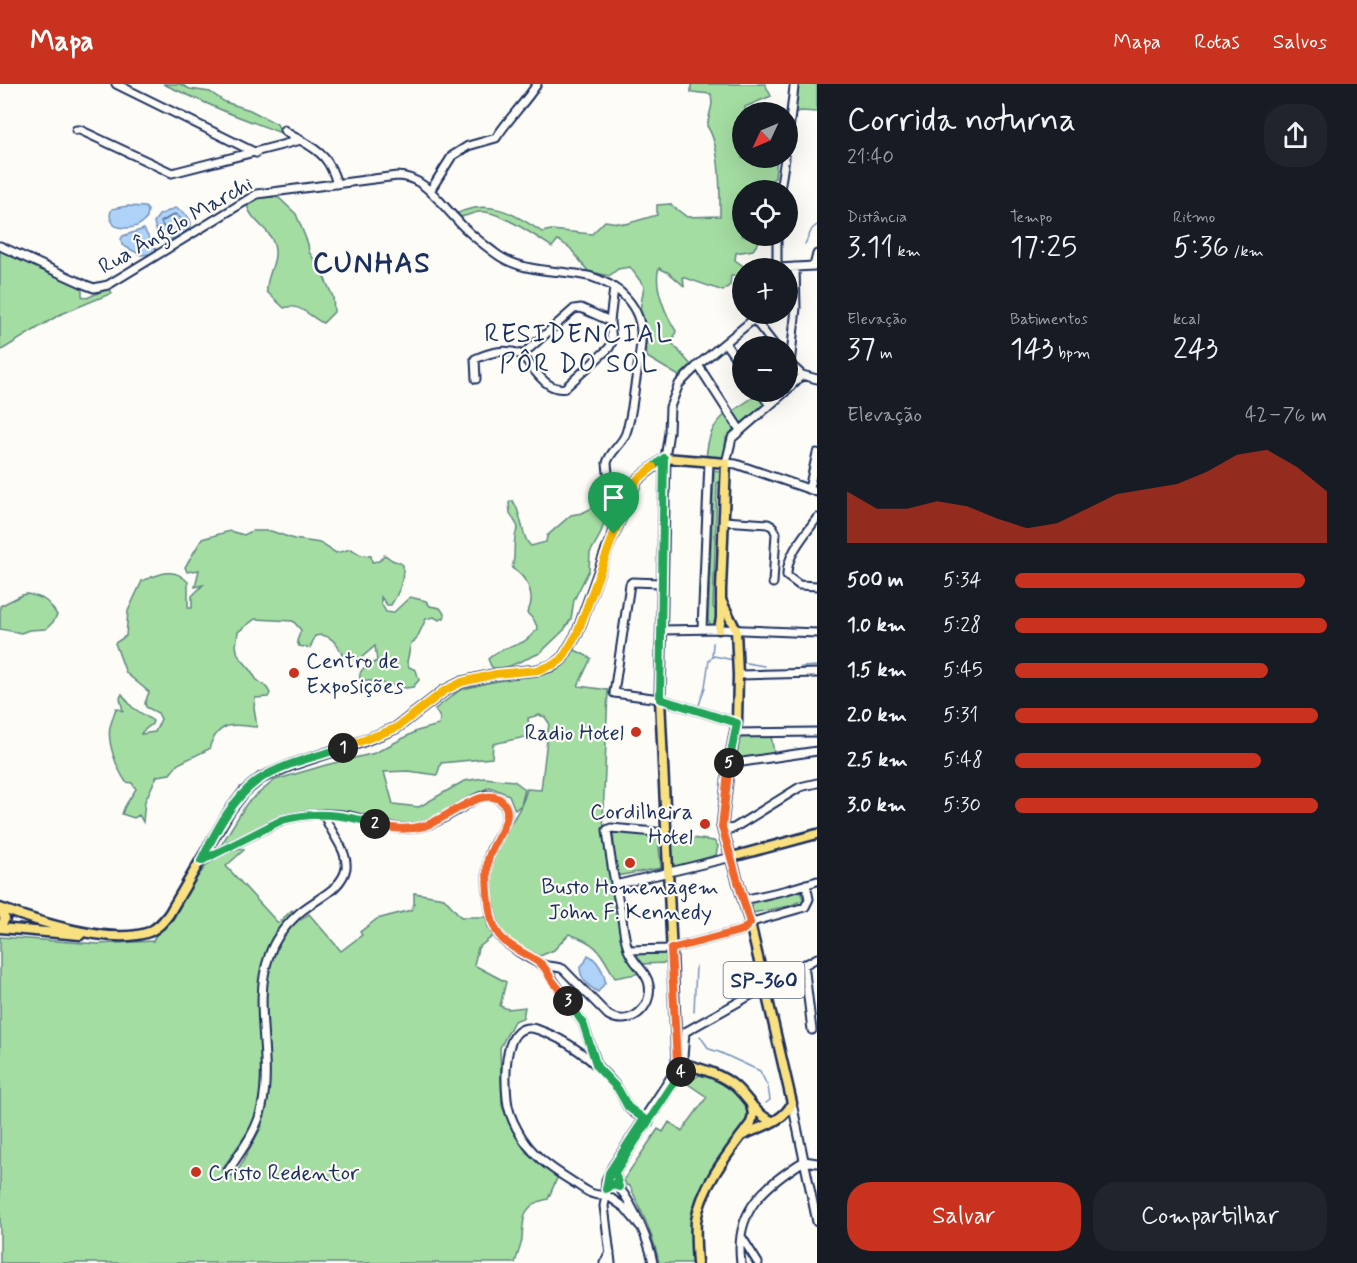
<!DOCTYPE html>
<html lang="pt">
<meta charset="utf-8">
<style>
:root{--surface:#171b24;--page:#20242c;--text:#f1f3f6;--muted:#9ea1a6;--accent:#c8321e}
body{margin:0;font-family:Mynerve,sans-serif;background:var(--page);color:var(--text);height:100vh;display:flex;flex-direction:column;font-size:22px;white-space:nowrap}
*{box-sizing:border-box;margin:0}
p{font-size:20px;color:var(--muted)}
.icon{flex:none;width:33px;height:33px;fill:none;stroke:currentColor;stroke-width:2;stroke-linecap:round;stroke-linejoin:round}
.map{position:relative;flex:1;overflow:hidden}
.side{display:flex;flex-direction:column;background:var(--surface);width:540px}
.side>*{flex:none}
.needle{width:39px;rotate:226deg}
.fabs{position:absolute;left:732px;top:18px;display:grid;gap:12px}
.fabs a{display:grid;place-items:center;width:66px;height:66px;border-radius:50%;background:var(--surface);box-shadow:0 6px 24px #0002;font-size:30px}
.pin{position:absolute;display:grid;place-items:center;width:51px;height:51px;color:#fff;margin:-62px -26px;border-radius:50% 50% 50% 0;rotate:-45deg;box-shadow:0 0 6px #0007}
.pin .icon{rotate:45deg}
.km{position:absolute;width:30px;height:30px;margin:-15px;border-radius:50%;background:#222;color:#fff;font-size:16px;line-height:30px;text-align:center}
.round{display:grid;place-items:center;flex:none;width:63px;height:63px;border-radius:24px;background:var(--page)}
.overview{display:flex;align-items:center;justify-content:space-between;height:102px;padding:0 30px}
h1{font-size:33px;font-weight:600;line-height:45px}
.figures{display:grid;grid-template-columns:repeat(3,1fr);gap:9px;height:102px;padding:6px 30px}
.figures div{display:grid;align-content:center}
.figures b{font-size:30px;font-weight:600}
.figures small{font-size:16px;font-weight:400}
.figures p{font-size:16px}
.chart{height:168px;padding:12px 30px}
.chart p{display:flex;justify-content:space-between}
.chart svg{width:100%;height:108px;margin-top:6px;fill:var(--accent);opacity:.7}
.cta{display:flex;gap:12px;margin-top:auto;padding:12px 30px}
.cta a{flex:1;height:69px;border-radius:24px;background:var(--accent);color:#fff;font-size:24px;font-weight:600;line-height:69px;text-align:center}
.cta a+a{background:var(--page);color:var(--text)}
ul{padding:0 30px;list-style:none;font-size:20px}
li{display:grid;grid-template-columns:96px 72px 1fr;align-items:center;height:45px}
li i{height:15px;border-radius:8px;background:var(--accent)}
header{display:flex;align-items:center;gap:36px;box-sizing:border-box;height:84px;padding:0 30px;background:var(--accent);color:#fff}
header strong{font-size:28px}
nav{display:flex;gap:33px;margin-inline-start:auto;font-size:21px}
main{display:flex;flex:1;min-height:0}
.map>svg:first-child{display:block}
</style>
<header>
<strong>Mapa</strong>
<nav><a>Mapa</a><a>Rotas</a><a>Salvos</a></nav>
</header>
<main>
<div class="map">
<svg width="817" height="1179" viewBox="0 0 817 1179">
<rect width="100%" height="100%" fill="#fdfcf7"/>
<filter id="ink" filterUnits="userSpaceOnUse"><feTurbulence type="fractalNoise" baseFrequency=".0167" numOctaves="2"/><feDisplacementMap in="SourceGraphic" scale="12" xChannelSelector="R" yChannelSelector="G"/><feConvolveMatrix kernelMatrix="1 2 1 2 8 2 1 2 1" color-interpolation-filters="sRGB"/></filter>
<g filter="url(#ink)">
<!-- green -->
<path fill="#a4dda2" stroke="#608680" stroke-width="1.5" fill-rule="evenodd" d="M163 0H180L190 5 210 8 225 18 250 26 277 40 281 49 226 28Z
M691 0H765L771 12 745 23V28H742V74H750L754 79 760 74H777L775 94 757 104 758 106H742V152H763L753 166 736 169 735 176 746 184H742V192H731L730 201 723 207 683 193 684 202 669 189 659 184C653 201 666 232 676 247L672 259 691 281 679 292 647 273 645 240 640 226 644 202 630 183 618 185 609 192 588 187 570 164 558 156 552 163C537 153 497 125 479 128 473 129 466 132 460 133L456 130C489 114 514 129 542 148L551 146 592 150 605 137 626 140 657 131V121L670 120 687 133 720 132C720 108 721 62 707 42L712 20 711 10 691 8Z
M798 0H817V28L801 27 791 30Z
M260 111 279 114 296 130 308 160 309 168 321 186 333 213 334 228 323 239C310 233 299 218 284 224L267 208C265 192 279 178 274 161 270 144 251 138 247 121Z
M0 165 82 202V212L87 214 109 204 112 209 59 231 0 267Z
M758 310 765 320 740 340 733 327Z
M727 329 735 343 726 354 724 372 721 375 706 374C708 354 711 342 727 329Z
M714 386 722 388V397L717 399 713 523 718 529 716 542H711L708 536Z
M511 417H513C523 431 521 454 531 462L546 458 547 452 571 431 582 429 600 420 606 433 600 451 590 469 589 486 574 516 571 535 564 546 540 569 498 587 491 582 488 575C499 564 511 564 523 558 529 555 533 549 538 545L534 536 527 529C537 512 527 493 512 484 517 468 511 458 518 443L510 429 509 419Z
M230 447 244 451 252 447H271L294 455 320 459 336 469 351 465 361 471 371 472 372 478 379 477 384 471C388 472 389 475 392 476 396 478 399 477 403 481 404 496 400 508 391 521H387L381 513V519L386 528 393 529 410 513 426 517 430 522 440 524 445 531 444 534 439 536 434 533 426 535 416 556 411 559 407 578 409 583 416 586 419 596 413 603 406 604 360 595C358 583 369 582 377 577L375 562 361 574 356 576 343 573C338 560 330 548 315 552L310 564 299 562 297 557 301 546 293 537 255 535 238 548 236 562 238 571 250 585 256 595 267 604 270 609 268 613 255 614 254 624 257 643C239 642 225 635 213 655 211 658 210 662 209 665L178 680 170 690 157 692 145 717 143 738 139 731 134 734 122 730 125 722 136 705 132 699 126 698C117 685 107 659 110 643 112 636 114 630 116 624L123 627 120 614 122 610 132 623 153 637 152 640 142 648 141 650 155 648 161 635 158 629 146 623 145 619 149 608 126 589 115 559 126 552 128 527 142 497C159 490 174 482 188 498V524H192V512L203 501 195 503 199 486 187 488 185 483 202 455Z
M27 510C43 513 48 516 57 531L53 538 46 545 29 546 21 549 0 545V522L22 511Z
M573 565 591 574 578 602 608 606 603 736 626 865 641 889 615 894C600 868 599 860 569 850L554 866 540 872C528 866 513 861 504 851 489 837 488 779 497 762 507 742 522 727 527 705L541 706 549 639 545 633 539 631 528 634 530 652 493 660 492 674 441 679 437 691 408 687 384 688 393 720 419 723 464 697 484 694 514 697 525 705 521 721 515 726 509 711 490 703C479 708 467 713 457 719 444 726 431 737 416 739 393 742 374 732 353 728 296 720 266 741 218 766L247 719 275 696 326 681 375 669 417 647 439 641 440 634 435 625 460 606 487 599 545 589 564 576Z
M738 652H771L774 669 735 676Z
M613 747 658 753 661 784 616 792Z
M669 751 714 757 718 762 716 771 671 784Z
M240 764 244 766 226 782 278 839 292 826 301 836 309 830 341 867 362 851 360 848 377 835 411 826 414 820V809L444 814 461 833H486L488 843 493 852 478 864 474 881 506 898 500 922 508 925 525 923 523 934 514 937 500 964 502 1022 511 1043 527 1069 558 1092 548 1115C523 1120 523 1133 522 1155 521 1163 517 1171 515 1179H0V853L98 860 153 857C157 846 164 844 172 837 176 832 178 825 181 820 197 792 207 771 240 764ZM254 1039 262 1042 235 1092 225 1091 223 1084Z
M800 803 803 816 789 822 752 829 750 815Z
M635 870H669V879L640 880Z
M699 991C723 996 747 1009 749 1035 728 1064 701 1091 694 1127 691 1144 693 1162 694 1179H659C654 1152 641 1127 630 1102L626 1101 624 1095 658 1045 663 1048 669 1038 682 1047 707 1013 688 1000Z"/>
<!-- water -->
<path fill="#afd3f8" stroke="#7491ba" stroke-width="1.5" d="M127 122 145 123 148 126 147 134C139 144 127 146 115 142 111 136 108 132 112 125Z
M175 124C181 126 192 133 191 141 190 146 184 148 181 151 166 160 157 155 154 138L159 131Z
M144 145 156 166 152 170 141 171 122 161 121 155 123 152Z
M588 871C596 874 606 890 605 899L598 908C588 902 580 895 580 883L585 878Z"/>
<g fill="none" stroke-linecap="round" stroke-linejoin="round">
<!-- shore -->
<path stroke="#56719c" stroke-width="1.5" d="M175 130 179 133 184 141 171 150H167L161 138Z"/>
<!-- stream -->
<path stroke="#7491ba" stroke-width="1.5" d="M805 160 812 145 817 141
M712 573 713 559
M741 578 764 582
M801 583 817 582
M699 621 705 603 709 576 714 572 733 576
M694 928 696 882
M700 952 709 965 719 968 760 987 768 1003 770 1016 766 1019"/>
<defs>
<path id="minor" d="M116 0 256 69
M76 46H80L172 89 301 56
M284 46C289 51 295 53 300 56 322 68 330 76 337 100
M788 55 794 3
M780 106 785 74
M430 107 452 72 468 62 496 54C508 35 525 19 537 0
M777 152V184
M0 162 86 201 94 204 108 201 257 110 397 92C424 92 440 119 457 136 468 149 482 159 495 169 518 187 550 186 577 190 593 192 606 197 619 207 650 233 641 260 636 295 633 313 632 332 626 349 622 361 610 367 607 379L614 448
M814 182 817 170
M778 184 814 182
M754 235 775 262
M725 259 742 283
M522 271C533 283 546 308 565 304L609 264 612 258 610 237 614 204
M788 278 802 291 817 295
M698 281 740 346
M790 281 796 224 795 183
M476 295 475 275C491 268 506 264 522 271L574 225 581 224 610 237
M788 305 802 291
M760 308 770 321
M785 308 732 354 726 379 736 380 817 408
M665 374 669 348 670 323 679 300 698 281 760 230
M809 405 817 369
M817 434C806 449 786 471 787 492L799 501 817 502
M724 437 768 440 773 443 776 449 773 499
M661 499 632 498 630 500 614 609 660 615 737 639
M702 545 709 378
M661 546 719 545 817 549
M738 591 817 589
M735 649 817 648
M729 680 817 667
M722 743 730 745 734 744 800 703 817 699
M201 777 282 736C304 730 327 728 350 732 371 737 390 747 412 744 433 742 449 731 466 721 472 717 479 712 487 711 497 711 508 720 507 731 506 744 495 756 490 768 484 786 488 838 500 853 506 861 531 876 541 880 548 883 556 882 563 885L608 931C629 944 653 924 649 901 647 887 632 879 628 865 624 853 623 841 621 828 615 801 610 773 607 746L611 744 666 749
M615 801 732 773
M743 816 787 806 817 797
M628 866 671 865 743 846 752 838 805 823 809 815 806 800
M804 880 812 946
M543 881 583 939 597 980
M685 948 817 874
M792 1019 817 1138
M228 1087C241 1067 257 1047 262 1023 273 973 252 920 269 872 274 856 285 842 297 831 312 816 342 807 346 784 348 765 329 748 324 730
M619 1103 615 1088 679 990 682 986 685 948
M620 1105C633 1120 650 1160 653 1179
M605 1110C593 1114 583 1104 573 1098 549 1083 530 1070 517 1045 512 1036 508 1025 507 1015 505 994 502 932 539 946 570 957 595 977 616 1002 621 1008 623 1015 627 1022 632 1029 642 1034 649 1038
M606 1112 604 1122 611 1179
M640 1142 625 1124 605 1110 606 1096 612 1083 675 987 677 978
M741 1152 758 1179
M604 1179 610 1169
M741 1179C734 1127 764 1102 804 1077L817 1079"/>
<path id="major" d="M665 374 660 615 677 978C695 983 716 988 731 999 747 1010 754 1031 772 1037
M665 374 726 379 721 506V534L719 545
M721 516 736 546 738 591 737 639 729 680 722 743 750 839 792 1019C784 1038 759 1043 741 1052
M732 773 817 750
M0 824C36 837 112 862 149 848 158 844 163 838 169 830L230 726 244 708 261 694 291 681 361 658 396 644 444 607 462 598 496 590 538 586 554 581 562 575 577 550 606 468 637 396 665 374
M0 825 5 835 0 843
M0 844 80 851
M697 1179C696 1165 695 1151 696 1137 701 1102 730 1067 751 1039L753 1030 751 1021"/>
</defs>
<!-- minor casing -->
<use href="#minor" stroke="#1b2f5e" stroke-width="11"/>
<!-- major casing -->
<use href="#major" stroke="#1b2f5e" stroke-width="13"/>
<!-- minor -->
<use href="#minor" stroke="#fdfcf7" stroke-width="7"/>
<!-- major -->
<use href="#major" stroke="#f9e181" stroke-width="8"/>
</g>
</g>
<g fill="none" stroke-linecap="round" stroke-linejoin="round" filter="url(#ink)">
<defs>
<path id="split-1" d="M343 664 396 644 444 607 462 598 496 590 538 586 555 580 562 575 577 550 614 450"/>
<path id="split-2" d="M343 664C315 673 281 680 257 697 231 716 215 749 201 777L282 736C314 727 343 730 375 740"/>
<path id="split-3" d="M375 740C390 745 408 746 424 742 445 737 489 695 505 721 514 736 491 760 488 776 486 792 488 830 495 844 503 863 526 868 541 880 546 884 548 890 551 895 556 902 563 909 568 917"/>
<path id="split-4" d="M568 917 583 939 597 983 618 1005 628 1023 644 1035 609 1089 606 1105 612 1100 619 1103 615 1088 681 988"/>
<path id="split-5" d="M681 988 682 980 677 978 671 865 743 846 750 839 722 743 729 679"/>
<path id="split-6" d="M653 383 664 374 660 615 737 639 729 679"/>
<path id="split-7" d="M614 450 637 396 653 383"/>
</defs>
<!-- split-1 casing -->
<use href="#split-1" stroke="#fff" stroke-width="12"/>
<!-- split-2 casing -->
<use href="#split-2" stroke="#fff" stroke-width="12"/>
<!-- split-3 casing -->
<use href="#split-3" stroke="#fff" stroke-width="12"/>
<!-- split-4 casing -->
<use href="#split-4" stroke="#fff" stroke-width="12"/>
<!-- split-5 casing -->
<use href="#split-5" stroke="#fff" stroke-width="12"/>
<!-- split-6 casing -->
<use href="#split-6" stroke="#fff" stroke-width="12"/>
<!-- split-7 casing -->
<use href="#split-7" stroke="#fff" stroke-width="12"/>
<!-- split-1 -->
<use href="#split-1" stroke="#f5b400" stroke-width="8"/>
<!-- split-2 -->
<use href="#split-2" stroke="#22a559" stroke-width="8"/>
<!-- split-3 -->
<use href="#split-3" stroke="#f0652b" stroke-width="8"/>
<!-- split-4 -->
<use href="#split-4" stroke="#22a559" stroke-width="8"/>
<!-- split-5 -->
<use href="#split-5" stroke="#f0652b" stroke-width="8"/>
<!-- split-6 -->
<use href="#split-6" stroke="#22a559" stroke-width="8"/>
<!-- split-7 -->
<use href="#split-7" stroke="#f5b400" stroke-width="8"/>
</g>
<!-- markers -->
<g fill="#c8321e" stroke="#fdfcf7" stroke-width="2">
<circle cx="294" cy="589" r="6"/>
<circle cx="636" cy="648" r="6"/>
<circle cx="705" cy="740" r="6"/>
<circle cx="630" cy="779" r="6"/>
<circle cx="196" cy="1088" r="6"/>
</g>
<g text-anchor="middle" stroke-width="4.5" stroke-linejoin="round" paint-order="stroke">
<!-- shield labels -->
<rect fill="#fdfcf7" stroke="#5f6c8c" stroke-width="1.5" x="723.5" y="878" width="81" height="36" rx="4.5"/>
<g font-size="21" font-weight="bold" fill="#1b2f5e">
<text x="764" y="903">SP-360</text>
</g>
<!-- street labels -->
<g font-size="22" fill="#1b2f5e" stroke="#fdfcf7">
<text transform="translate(175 140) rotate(-30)" y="8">Rua Ângelo Marchi</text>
</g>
<!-- poi labels -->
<g font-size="22" fill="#1b2f5e" stroke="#fdfcf7" text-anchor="start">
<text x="306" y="584">Centro de<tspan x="306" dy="25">Exposições</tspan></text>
<text x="624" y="656" text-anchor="end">Radio Hotel</text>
<text x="693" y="735" text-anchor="end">Cordilheira<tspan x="693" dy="25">Hotel</tspan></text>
<text x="630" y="810" text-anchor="middle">Busto Homenagem<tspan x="630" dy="25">John F. Kennedy</tspan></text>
<text x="208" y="1096">Cristo Redentor</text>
</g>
<!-- quarter labels -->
<g font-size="26" letter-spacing="1.5" fill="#1b2f5e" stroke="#fdfcf7">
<text x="579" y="258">RESIDENCIAL<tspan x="579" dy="30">PÔR DO SOL</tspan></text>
</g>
<!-- district labels -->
<g font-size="28" font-weight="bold" letter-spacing="1.5" fill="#1b2f5e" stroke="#fdfcf7">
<text x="372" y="188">CUNHAS</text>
</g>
</g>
</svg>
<div class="fabs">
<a><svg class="needle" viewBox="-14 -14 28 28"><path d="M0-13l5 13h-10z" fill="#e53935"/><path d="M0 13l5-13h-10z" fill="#9ea1a6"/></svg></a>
<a><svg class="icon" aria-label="locate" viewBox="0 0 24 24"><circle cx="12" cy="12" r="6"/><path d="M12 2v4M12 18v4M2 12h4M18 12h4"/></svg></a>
<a>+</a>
<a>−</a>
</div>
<div class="pin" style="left:614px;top:450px;background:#1e9e55"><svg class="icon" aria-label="arrive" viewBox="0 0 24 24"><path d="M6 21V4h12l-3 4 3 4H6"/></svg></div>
<b class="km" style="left:343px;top:664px">1</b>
<b class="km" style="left:375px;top:740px">2</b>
<b class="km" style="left:568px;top:917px">3</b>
<b class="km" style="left:681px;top:988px">4</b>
<b class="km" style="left:729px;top:679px">5</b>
</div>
<section class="side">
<div class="overview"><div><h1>Corrida noturna</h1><p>21:40</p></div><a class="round"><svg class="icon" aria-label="share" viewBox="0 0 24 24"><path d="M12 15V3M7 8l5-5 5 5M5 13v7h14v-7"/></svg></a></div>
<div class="figures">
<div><p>Distância</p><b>3.11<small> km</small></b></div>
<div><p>Tempo</p><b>17:25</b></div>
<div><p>Ritmo</p><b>5:36<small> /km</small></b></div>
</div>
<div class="figures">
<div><p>Elevação</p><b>37<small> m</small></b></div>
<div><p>Batimentos</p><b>143<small> bpm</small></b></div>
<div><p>kcal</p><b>243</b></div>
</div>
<div class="chart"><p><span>Elevação</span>42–76 m</p>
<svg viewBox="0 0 160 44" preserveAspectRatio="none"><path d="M0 44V23L10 30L20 30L30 27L40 29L50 34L60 38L70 36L80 30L90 24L100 22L110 20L120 15L130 8L140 6L150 13L160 23V44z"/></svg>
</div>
<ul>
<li><b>500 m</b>5:34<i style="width:93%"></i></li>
<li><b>1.0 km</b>5:28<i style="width:100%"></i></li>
<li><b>1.5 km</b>5:45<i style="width:81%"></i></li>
<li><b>2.0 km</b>5:31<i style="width:97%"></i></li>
<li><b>2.5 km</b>5:48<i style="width:79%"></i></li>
<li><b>3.0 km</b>5:30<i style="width:97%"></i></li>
</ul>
<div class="cta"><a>Salvar</a><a>Compartilhar</a></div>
</section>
</main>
